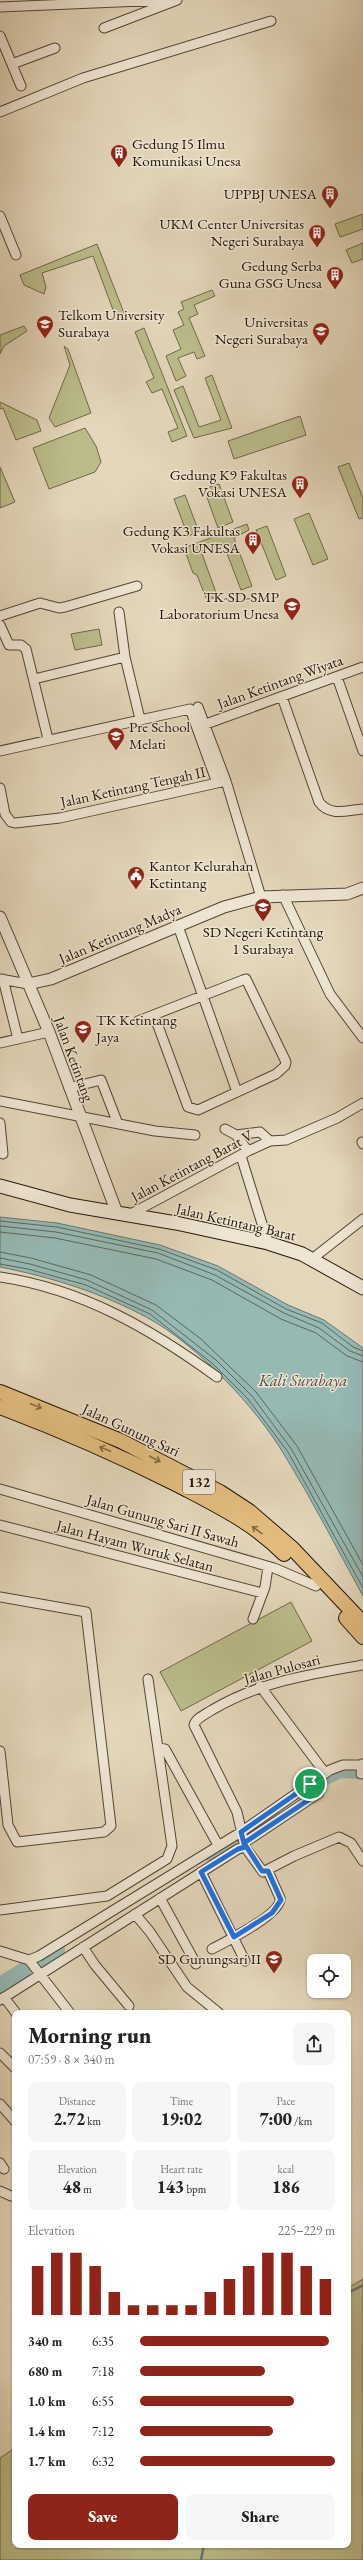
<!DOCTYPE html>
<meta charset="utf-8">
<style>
:root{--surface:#fff;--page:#f6f6f6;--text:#222;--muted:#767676;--accent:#8f2418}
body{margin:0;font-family:"EB Garamond",serif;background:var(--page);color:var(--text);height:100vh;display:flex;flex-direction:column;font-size:15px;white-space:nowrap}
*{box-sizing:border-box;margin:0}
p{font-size:13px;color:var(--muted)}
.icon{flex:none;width:22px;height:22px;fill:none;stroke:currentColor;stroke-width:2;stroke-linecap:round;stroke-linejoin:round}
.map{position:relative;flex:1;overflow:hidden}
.panel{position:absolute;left:12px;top:2010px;width:339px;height:538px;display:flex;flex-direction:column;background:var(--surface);border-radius:8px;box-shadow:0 1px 3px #0004}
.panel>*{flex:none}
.buttons{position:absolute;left:307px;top:1954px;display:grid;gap:8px}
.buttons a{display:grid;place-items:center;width:44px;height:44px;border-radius:8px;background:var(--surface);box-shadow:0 1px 3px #0004;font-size:20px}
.pin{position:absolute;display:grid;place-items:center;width:34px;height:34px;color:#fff;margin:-17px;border:2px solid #fff;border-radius:50%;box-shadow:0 1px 4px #0007}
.round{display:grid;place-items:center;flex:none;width:42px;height:42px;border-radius:8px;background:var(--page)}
.headline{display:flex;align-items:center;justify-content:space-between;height:68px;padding:0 16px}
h1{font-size:22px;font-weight:800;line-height:30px}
.figures{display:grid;grid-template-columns:repeat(3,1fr);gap:6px;height:68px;padding:4px 16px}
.figures div{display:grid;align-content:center;border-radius:8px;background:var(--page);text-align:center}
.figures b{font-size:17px;font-weight:800}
.figures small{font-size:11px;font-weight:400}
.figures p{font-size:11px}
.chart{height:112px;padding:8px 16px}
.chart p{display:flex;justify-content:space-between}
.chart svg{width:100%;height:72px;margin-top:4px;stroke:var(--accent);stroke-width:6}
.button{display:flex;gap:8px;margin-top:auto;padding:8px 16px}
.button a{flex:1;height:46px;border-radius:8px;background:var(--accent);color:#fff;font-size:16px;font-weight:800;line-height:46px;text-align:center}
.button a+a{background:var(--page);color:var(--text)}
ul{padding:0 16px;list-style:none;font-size:13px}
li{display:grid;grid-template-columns:64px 48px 1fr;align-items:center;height:30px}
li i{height:10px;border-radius:5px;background:var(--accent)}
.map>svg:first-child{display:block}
</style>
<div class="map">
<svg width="363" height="2560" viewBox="0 0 363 2560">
<rect width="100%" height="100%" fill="#e3d6ba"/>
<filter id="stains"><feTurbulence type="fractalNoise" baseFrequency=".005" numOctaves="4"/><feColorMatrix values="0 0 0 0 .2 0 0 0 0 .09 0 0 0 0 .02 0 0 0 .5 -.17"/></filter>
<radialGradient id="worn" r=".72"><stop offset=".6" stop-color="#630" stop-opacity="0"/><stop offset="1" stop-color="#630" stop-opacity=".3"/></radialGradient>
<!-- green -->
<path fill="#bbbc8a" stroke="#6f6848" d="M363 214V229L340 237 335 224Z
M363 243V259L352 263 346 250Z
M97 244 126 318 117 320 116 318 93 256 42 273 46 287 44 294 24 285 20 275Z
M212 290 215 296 194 305 198 314 189 318 205 356 197 359 194 352 178 358 186 376 176 381 166 356 181 349 173 330 184 325 178 312 184 309 181 302Z
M24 326 27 331 4 346 0 354V335Z
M144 328 187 436 172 442 168 432 178 428 162 389 152 393 146 382 154 378 135 332Z
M64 346 68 349 91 413 55 427 49 418 70 365Z
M212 375 232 428 194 438 174 390 183 386 199 427 221 420 205 378Z
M0 402 37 420 41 431 16 440 3 408 0 409Z
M300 416 306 435 234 459 228 441Z
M85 428 96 446 101 462 95 472 49 489 33 448Z
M349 463 363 498V518L359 519 338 467Z
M0 467 15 502 0 508Z
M219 484 233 522 218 528 204 489Z
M185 495 199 532 188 536 174 499Z
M309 513 328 559 313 565 294 519Z
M247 524 249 530 234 538 252 586 241 590 223 543 201 551 218 598H206L197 575 193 573 184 548Z
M267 526 286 576 276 580 256 530Z
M99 629 102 645 75 650 71 634Z
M291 1602 312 1641 181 1711 160 1672Z
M363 2279V2560H0V2458L15 2448V2545H348V2288Z"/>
<!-- water -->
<path fill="#96b9b4" stroke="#68776f" d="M0 1217 57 1223 160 1245 218 1266 288 1305 324 1320 363 1348V1596C337 1549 313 1501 285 1456 257 1408 197 1345 148 1318 102 1293 51 1277 0 1267Z"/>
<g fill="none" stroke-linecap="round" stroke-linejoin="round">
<!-- shore -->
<path stroke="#5c665e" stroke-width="1" d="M0 1221 57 1227 159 1249 217 1270 286 1309 322 1323 353 1347 363 1351
M0 1226 56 1232 158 1253 215 1275 284 1313 319 1328 350 1351 363 1356
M0 1232 55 1238 156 1259 212 1280 281 1319 316 1333 347 1356 363 1362
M0 1252 31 1258 91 1275 156 1305 201 1339 256 1392 297 1446 363 1565
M0 1258 30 1264 87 1280 152 1310 216 1360 252 1396 292 1450 363 1577
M0 1264 28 1269 86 1285 150 1314 213 1364 248 1399 288 1452 363 1588"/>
<!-- stream -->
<path stroke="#68776f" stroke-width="2.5" d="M348 2293 363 2285
M201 2560 204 2545"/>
<!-- river -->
<path stroke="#96b9b4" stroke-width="16" d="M323 1778 340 1770 363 1771
M211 1854 237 1841 272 1815
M0 1985 57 1950"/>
<defs>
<path id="minor" d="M0 7 165 0
M104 28 177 0
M0 36 21 86
M12 64 55 48
M0 112 83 78 271 21
M0 216 16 255
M119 612 125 657 140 719
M0 616 40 603 59 608 65 607 137 586
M0 625 9 645H21L26 649 48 739
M337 677 363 751
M34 679 125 657
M282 697 319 802C330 817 347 810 363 809
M198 707 226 781 261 897
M206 724 363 667
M0 751 190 709 217 783
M0 788 5 814 11 822 15 823 60 818 226 781
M283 895 330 994 363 1038
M178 926 237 1092
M0 979 28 984
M3 979 18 1039
M138 1021 243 980 246 979 286 1062 285 1066 276 1074 198 1110 188 1107 154 1015
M0 1043 49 1032
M69 1088 101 1080 118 1124
M0 1101 155 1131 195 1135
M0 1123 3 1154
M225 1129 236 1135 248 1151
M236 1135 260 1132 270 1141
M362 1142 363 1144
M241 1156 268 1243
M127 1216 248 1151 270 1141 286 1140 337 1118 363 1103
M312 1259 363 1219
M0 1277C82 1289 151 1329 217 1377
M0 1489 274 1568 316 1586
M0 1525 262 1593
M0 1597 86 1612 111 1826 104 1832 17 1842 8 1825 0 1751
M253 1619 265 1587 268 1567
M363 1665C310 1674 259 1682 212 1710 206 1714 196 1718 194 1725L237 1812 245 1847 263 1872 294 1856 339 1837 351 1843 363 1861
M260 1686 325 1773
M158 1748 165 1749 218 1845
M361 1774 362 1764
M244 1843 319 1793
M201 1872 245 1961
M160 1898 196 1964
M0 1910 107 1896 167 1859 172 1846 148 1679
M135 1914 150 1932 187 1987 219 2013
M83 1947 95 1965 129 2006
M212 1949C225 1942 282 1914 280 1898L268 1871
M0 1951 29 1960 70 2013
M29 1960 39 1956 241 1832 330 1770 343 1765H363
M4 1997 16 2013
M0 2000 238 1849 245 1847
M0 2053 15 2068
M0 2104 15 2121
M0 2163 4 2169
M0 2191 11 2196"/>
<path id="tertiary" d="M0 917 49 1032 117 1213
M28 984 51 979 224 907 261 897 347 894 363 888"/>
<path id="secondary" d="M0 1186 70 1205 176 1223 268 1243 302 1254 363 1288"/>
<path id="primary" d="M0 1392 121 1441 220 1492 249 1511 292 1548 363 1623
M0 1407C61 1430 120 1456 178 1485 216 1505 254 1523 284 1554
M346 1618 363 1637"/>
</defs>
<!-- minor casing -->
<use href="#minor" stroke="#534434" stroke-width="11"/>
<!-- tertiary casing -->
<use href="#tertiary" stroke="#534434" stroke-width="13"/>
<!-- secondary casing -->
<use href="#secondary" stroke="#231407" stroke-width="15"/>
<!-- primary casing -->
<use href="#primary" stroke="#231407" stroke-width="16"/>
<!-- minor -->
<use href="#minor" stroke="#ede4d2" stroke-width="9"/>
<!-- tertiary -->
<use href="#tertiary" stroke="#ede4d2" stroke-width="11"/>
<!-- secondary -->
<use href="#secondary" stroke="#ede4d2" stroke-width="13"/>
<!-- primary -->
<use href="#primary" stroke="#e2bb7d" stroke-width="14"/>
</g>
<!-- one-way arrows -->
<defs><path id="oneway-shaft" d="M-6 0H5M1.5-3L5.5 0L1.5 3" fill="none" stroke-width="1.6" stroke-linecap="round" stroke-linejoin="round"/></defs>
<g stroke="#826842">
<use href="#oneway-shaft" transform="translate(36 1406) rotate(22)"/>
<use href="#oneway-shaft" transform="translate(105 1449) rotate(-158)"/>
<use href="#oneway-shaft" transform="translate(155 1459) rotate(28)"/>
<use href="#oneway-shaft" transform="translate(257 1530) rotate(-144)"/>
</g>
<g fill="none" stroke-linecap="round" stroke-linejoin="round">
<defs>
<path id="route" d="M310 1784 241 1832 245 1847 238 1849 201 1872 234 1937 272 1913 281 1900 268 1871H262L244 1843 316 1795 310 1784"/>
</defs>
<!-- route casing -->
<use href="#route" stroke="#fff" stroke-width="8"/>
<!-- route -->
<use href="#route" stroke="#1a73e8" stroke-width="5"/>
</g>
<!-- icons -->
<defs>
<symbol id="building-pin" viewBox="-11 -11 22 30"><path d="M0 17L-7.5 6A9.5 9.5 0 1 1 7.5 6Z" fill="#8f2418" stroke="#ede4d2"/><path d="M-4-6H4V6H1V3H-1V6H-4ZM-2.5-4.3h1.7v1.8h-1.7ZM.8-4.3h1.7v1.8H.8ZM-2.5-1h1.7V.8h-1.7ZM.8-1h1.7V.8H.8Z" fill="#fff"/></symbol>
<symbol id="university-pin" viewBox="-11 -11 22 30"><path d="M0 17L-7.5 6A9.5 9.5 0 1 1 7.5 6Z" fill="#8f2418" stroke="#ede4d2"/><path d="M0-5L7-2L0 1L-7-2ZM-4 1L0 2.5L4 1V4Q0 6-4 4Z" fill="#fff"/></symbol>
<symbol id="school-pin" viewBox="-11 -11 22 30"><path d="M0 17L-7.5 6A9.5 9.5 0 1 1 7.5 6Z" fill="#8f2418" stroke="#ede4d2"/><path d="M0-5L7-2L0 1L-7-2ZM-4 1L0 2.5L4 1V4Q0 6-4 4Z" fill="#fff"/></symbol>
<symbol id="civic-pin" viewBox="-11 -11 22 30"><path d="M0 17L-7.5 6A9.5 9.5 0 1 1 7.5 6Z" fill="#8f2418" stroke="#ede4d2"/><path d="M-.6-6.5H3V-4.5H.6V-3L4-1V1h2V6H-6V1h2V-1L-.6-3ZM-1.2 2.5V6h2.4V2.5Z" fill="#fff"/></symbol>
</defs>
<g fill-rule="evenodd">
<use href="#building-pin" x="109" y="143" width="20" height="27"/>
<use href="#building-pin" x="320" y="184" width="20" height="27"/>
<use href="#building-pin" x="307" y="223" width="20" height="27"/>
<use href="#building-pin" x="325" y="265" width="20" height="27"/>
<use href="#university-pin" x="35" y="314" width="20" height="27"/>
<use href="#university-pin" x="311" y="321" width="20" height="27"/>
<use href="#building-pin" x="290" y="474" width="20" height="27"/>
<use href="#building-pin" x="243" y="530" width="20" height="27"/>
<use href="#school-pin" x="282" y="596" width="20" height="27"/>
<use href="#school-pin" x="106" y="726" width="20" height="27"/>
<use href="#civic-pin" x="126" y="865" width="20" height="27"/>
<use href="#school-pin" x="253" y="897" width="20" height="27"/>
<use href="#school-pin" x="73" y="1019" width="20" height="27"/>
<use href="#school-pin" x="264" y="1949" width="20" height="27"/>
</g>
<g text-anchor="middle" stroke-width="3" stroke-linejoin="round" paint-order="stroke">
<!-- shield labels -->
<rect fill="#ede4d2" stroke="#605244" stroke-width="1" x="183" y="1470" width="32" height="24" rx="3"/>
<g font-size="14" font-weight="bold" fill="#231407">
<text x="199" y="1487">132</text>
</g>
<!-- poi labels -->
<g font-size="15" fill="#231407" stroke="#ede4d2" text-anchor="end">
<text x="132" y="149" text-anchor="start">Gedung I5 Ilmu<tspan x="132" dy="17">Komunikasi Unesa</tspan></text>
<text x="317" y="199">UPPBJ UNESA</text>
<text x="304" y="229">UKM Center Universitas<tspan x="304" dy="17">Negeri Surabaya</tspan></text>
<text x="322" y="271">Gedung Serba<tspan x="322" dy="17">Guna GSG Unesa</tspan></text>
<text x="58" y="320" text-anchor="start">Telkom University<tspan x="58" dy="17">Surabaya</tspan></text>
<text x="308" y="327">Universitas<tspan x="308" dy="17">Negeri Surabaya</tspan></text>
<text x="287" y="480">Gedung K9 Fakultas<tspan x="287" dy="17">Vokasi UNESA</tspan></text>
<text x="240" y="536">Gedung K3 Fakultas<tspan x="240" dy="17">Vokasi UNESA</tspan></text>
<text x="279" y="602">TK-SD-SMP<tspan x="279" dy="17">Laboratorium Unesa</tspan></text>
<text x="129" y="732" text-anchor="start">Pre School<tspan x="129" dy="17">Melati</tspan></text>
<text x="149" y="871" text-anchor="start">Kantor Kelurahan<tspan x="149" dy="17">Ketintang</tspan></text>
<text x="263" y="937" text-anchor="middle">SD Negeri Ketintang<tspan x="263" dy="17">1 Surabaya</tspan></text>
<text x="96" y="1025" text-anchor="start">TK Ketintang<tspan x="96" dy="17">Jaya</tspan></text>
<text x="261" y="1964">SD Gunungsari II</text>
</g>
<!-- street labels -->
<g font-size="15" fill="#231407" stroke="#ede4d2">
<text transform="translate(280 682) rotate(-20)" y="5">Jalan Ketintang Wiyata</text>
<text transform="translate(133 787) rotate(-12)" y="5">Jalan Ketintang Tengah II</text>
<text transform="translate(120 934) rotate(-23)" y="5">Jalan Ketintang Madya</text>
<text transform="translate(74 1059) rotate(70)" y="5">Jalan Ketintang</text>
<text transform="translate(192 1166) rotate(-28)" y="5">Jalan Ketintang Barat V</text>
<text transform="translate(236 1222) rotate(13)" y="5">Jalan Ketintang Barat</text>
<text transform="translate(131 1430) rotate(25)" y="5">Jalan Gunung Sari</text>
<text transform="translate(163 1521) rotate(16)" y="5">Jalan Gunung Sari II Sawah</text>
<text transform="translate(135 1546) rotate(15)" y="5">Jalan Hayam Wuruk Selatan</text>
<text transform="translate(282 1669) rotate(-15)" y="5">Jalan Pulosari</text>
</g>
<!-- water labels -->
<g font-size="16" font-style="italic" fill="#4b4e44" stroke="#ede4d2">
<text x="303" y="1386">Kali Surabaya</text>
</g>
</g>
<rect width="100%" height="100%" filter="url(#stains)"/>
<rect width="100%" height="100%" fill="url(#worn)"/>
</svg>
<div class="buttons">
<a><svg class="icon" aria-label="locate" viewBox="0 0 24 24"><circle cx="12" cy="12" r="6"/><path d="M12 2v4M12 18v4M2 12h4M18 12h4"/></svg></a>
</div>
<div class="pin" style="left:310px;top:1784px;background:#1e9e55"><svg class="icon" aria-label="arrive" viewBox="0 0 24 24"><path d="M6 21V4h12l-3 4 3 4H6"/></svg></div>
<section class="panel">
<div class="headline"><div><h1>Morning run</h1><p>07:59 · 8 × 340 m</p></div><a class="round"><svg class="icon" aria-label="share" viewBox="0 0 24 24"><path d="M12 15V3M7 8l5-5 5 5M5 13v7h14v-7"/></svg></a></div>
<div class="figures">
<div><p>Distance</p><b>2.72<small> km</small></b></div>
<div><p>Time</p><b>19:02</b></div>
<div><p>Pace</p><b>7:00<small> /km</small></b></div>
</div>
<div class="figures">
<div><p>Elevation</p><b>48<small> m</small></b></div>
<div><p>Heart rate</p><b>143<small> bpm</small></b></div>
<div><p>kcal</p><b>186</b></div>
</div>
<div class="chart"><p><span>Elevation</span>225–229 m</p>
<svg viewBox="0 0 160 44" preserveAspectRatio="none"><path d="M5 44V14M15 44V6M25 44V6M35 44V14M45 44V30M55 44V38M65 44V38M75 44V38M85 44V38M95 44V30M105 44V22M115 44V14M125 44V6M135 44V6M145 44V14M155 44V22"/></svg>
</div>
<ul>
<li><b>340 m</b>6:35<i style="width:97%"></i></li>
<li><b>680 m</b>7:18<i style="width:64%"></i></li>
<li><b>1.0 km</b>6:55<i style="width:79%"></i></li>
<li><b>1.4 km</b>7:12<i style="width:68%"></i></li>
<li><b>1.7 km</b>6:32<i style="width:100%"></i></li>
</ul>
<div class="button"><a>Save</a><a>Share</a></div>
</section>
</div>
